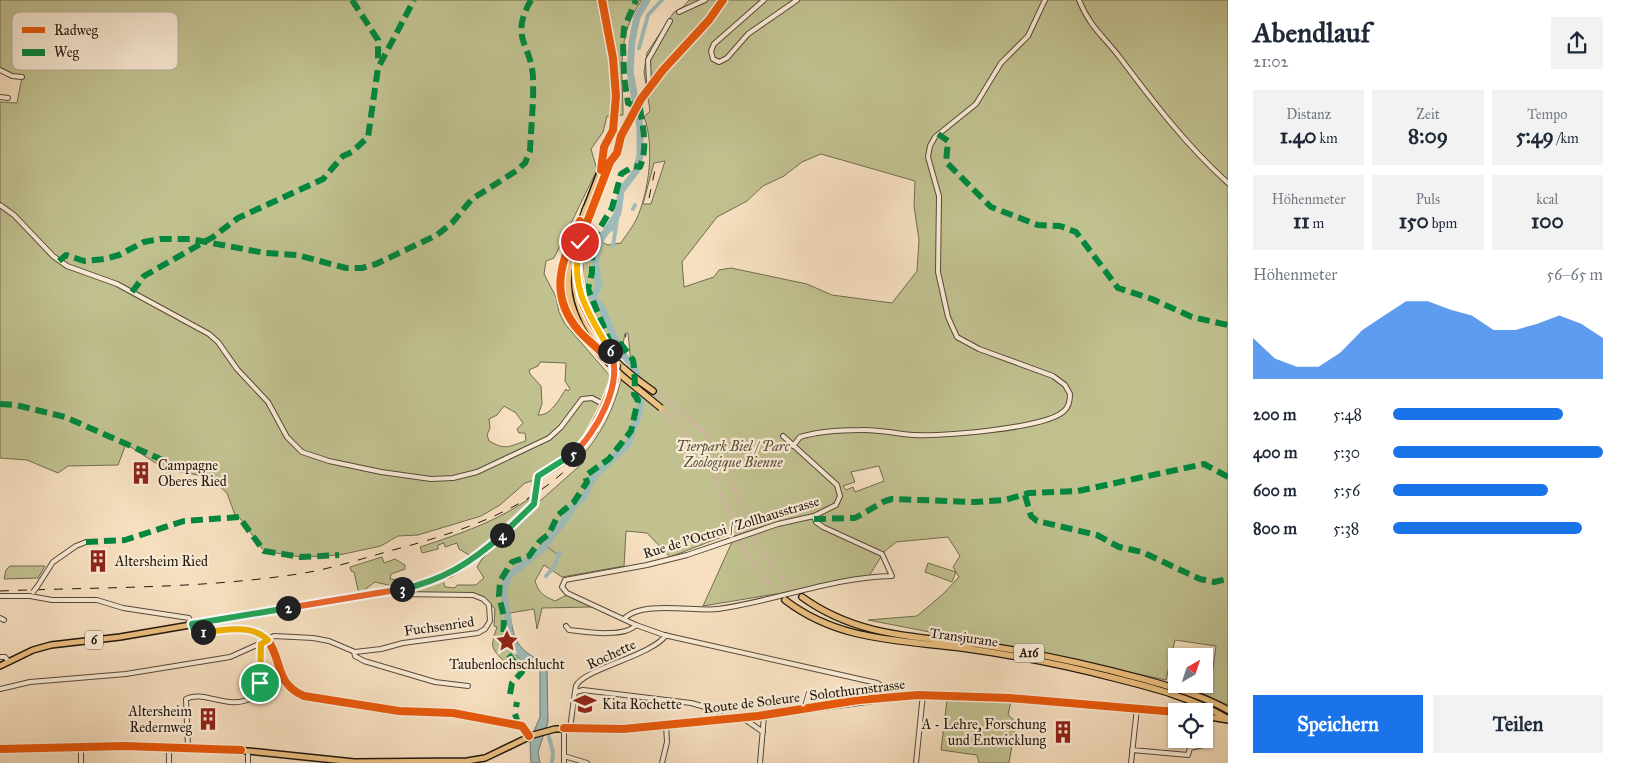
<!DOCTYPE html>
<html lang="de">
<meta charset="utf-8">
<style>
:root{--surface:#fff;--page:#f2f2f3;--text:#1f2937;--muted:#747a83;--accent:#1a73e8}
body{margin:0;font-family:"IM FELL Great Primer",serif;background:var(--page);color:var(--text);height:100vh;display:flex;flex-direction:column;font-size:19px;white-space:nowrap}
*{box-sizing:border-box;margin:0}
p{font-size:16px;color:var(--muted)}
.icon{flex:none;width:28px;height:28px;fill:none;stroke:currentColor;stroke-width:2;stroke-linecap:round;stroke-linejoin:round}
.map{position:relative;flex:1;overflow:hidden}
.side{display:flex;flex-direction:column;background:var(--surface);width:400px}
.side>*{flex:none}
.needle{width:32px;rotate:39deg}
.controls{position:absolute;left:1168px;top:648px;display:grid;gap:10px}
.controls a{display:grid;place-items:center;width:45px;height:45px;border-radius:0px;background:var(--surface);box-shadow:0 1px 4px #0004;font-size:25px}
.pin{position:absolute;display:grid;place-items:center;width:42px;height:42px;color:#fff;margin:-21px;border:2px solid #fff;border-radius:50%;box-shadow:0 1px 5px #0007}
.km{position:absolute;width:25px;height:25px;margin:-12px;border-radius:50%;background:#222;color:#fff;font-size:14px;line-height:25px;text-align:center}
.round{display:grid;place-items:center;flex:none;width:52px;height:52px;border-radius:0px;background:var(--page)}
.summary{display:flex;align-items:center;justify-content:space-between;height:85px;padding:0 25px}
h1{font-size:28px;font-weight:700;line-height:38px}
.stats{display:grid;grid-template-columns:repeat(3,1fr);gap:8px;height:85px;padding:5px 25px}
.stats div{display:grid;align-content:center;border-radius:0px;background:var(--page);text-align:center}
.stats b{font-size:21px;font-weight:700}
.stats small{font-size:14px;font-weight:400}
.stats p{font-size:14px}
.chart{height:140px;padding:10px 25px}
.chart p{display:flex;justify-content:space-between}
.chart svg{width:100%;height:90px;margin-top:5px;fill:var(--accent);opacity:.7}
.primary-button{display:flex;gap:10px;margin-top:auto;padding:10px 25px}
.primary-button a{flex:1;height:58px;border-radius:0px;background:var(--accent);color:#fff;font-size:20px;font-weight:700;line-height:58px;text-align:center}
.primary-button a+a{background:var(--page);color:var(--text)}
ul{padding:0 25px;list-style:none;font-size:16px}
li{display:grid;grid-template-columns:80px 60px 1fr;align-items:center;height:38px}
li i{height:12px;border-radius:6px;background:var(--accent)}
main{display:flex;flex:1;min-height:0}
.map>svg:first-child{display:block}
</style>
<main>
<div class="map">
<svg width="1228" height="763" viewBox="0 0 1228 763">
<rect width="100%" height="100%" fill="#f7e0c0"/>
<filter id="stains"><feTurbulence type="fractalNoise" baseFrequency=".004" numOctaves="4"/><feColorMatrix values="0 0 0 0 .2 0 0 0 0 .09 0 0 0 0 .02 0 0 0 .5 -.17"/></filter>
<radialGradient id="worn" r=".72"><stop offset=".6" stop-color="#630" stop-opacity="0"/><stop offset="1" stop-color="#630" stop-opacity=".3"/></radialGradient>
<!-- green -->
<path fill="#c1c190" stroke="#706c50" fill-rule="evenodd" d="M0 0H642C615 38 623 72 623 115L607 116 603 132 591 149 597 170 554 258 546 261 544 274 556 297 559 312 565 324 610 376 605 405 577 451 537 479 525 483 500 505 481 516 418 535 398 536 381 546 339 555 301 557 264 551 239 517 235 515 227 493 209 477 165 469 126 444 118 465 68 466 58 473 27 460 0 458V102L17 103 22 77 12 76 0 70ZM540 362 566 363 565 381 570 389 568 391 566 389C559 399 551 416 538 415L542 404 541 386 530 374 529 370 538 366ZM504 406 516 413 523 423 517 429 519 433H525L526 441C508 446 507 451 489 441L487 435 490 428 489 419 497 415Z
M689 0H1228V705L1188 687 1192 684H1204V676L1212 675 1216 646 1175 640 1166 680 1064 658 868 620 917 616 942 595 959 577 953 567 960 556 948 537 896 542 884 552 867 579 703 606 737 531 670 557 647 533 626 531 624 566 562 577 544 565 535 581C539 594 544 596 555 601L567 595 592 607 542 608 537 629 534 609 510 613 505 644 524 663 525 670 522 665H515L509 661 506 663C489 647 491 646 497 627L494 626 495 609 484 597 429 593H406L443 580 445 587 455 588 457 585H476L484 578 477 567 482 559 541 500 584 462 580 458C601 435 614 409 621 380L629 386 632 373 628 333H625L622 350 617 355C590 314 574 287 588 236L608 245 621 243C626 235 632 228 636 220 649 193 655 145 644 117L650 111 644 72 647 53 674 12 683 7ZM821 154 915 181 914 206 919 240 917 271 892 303 832 295 807 284 731 268 719 270 714 277 684 287 682 262 717 217 747 201 763 186 784 176 802 162ZM665 161 651 204H643L654 163ZM879 466 884 481 855 492 853 487 846 490 843 486 855 482 851 472Z
M533 496 527 509 471 556 459 549 457 543 445 547 444 543 438 545V549L422 553 420 547C460 534 498 521 533 496Z
M382 557 384 563 395 559 405 565V569L391 574 390 579 411 581V583L397 587 375 582 359 594 354 572 351 571 350 567Z
M928 563 956 572 952 582 925 572Z
M10 566H45L38 578 4 579 6 570Z
M947 700 1011 701 1008 715 1016 722 1009 763H979L977 755 941 750Z"/>
<!-- water -->
<path fill="#9fbbb9" stroke="#6c7975" d="M510 613C513 633 514 645 532 656 538 660 543 662 547 669L548 722 538 752 540 763H531L530 741 540 717V671L524 663 505 644 504 629Z"/>
<g fill="none" stroke-linecap="round" stroke-linejoin="round">
<!-- stream -->
<path stroke="#6c7975" stroke-width="1" d="M544 545 559 555"/>
<!-- canal -->
<path stroke="#9fbbb9" stroke-width="4" d="M639 48 648 15 662 0
M633 209 635 205
M605 233 616 227
M613 246 618 213
M546 576 554 567 560 552
M549 737 553 752 552 763"/>
<!-- river -->
<path stroke="#9fbbb9" stroke-width="7" d="M509 625 503 589 510 575 541 550 570 513 575 504 583 498 595 475 628 444 640 410V385L634 367 620 351 601 306 593 298 599 285 595 261 601 239 618 213 621 191 636 171 640 156V127L630 71 632 41 637 17 647 0"/>
<!-- minor-tunnel -->
<path stroke="#ccb89d" stroke-width="4" stroke-dasharray="4 2" stroke-linecap="butt" d="M670 21 679 12"/>
<!-- major-tunnel -->
<path stroke="#ccb89d" stroke-width="5" stroke-dasharray="5 2.5" stroke-linecap="butt" d="M602 0 606 20
M655 80 709 20 723 0
M572 321 588 339"/>
<!-- highway-tunnel -->
<path stroke="#ccb89d" stroke-width="5.5" stroke-dasharray="5.5 3" stroke-linecap="butt" d="M653 391C676 406 698 423 713 446 733 475 741 509 756 540 767 562 784 581 802 597
M661 409C679 425 697 443 708 465 736 518 737 557 785 600"/>
<defs>
<path id="minor" d="M764 0 714 44 711 51 713 59 719 62 727 58 748 34 797 0
M1079 0C1091 29 1103 35 1121 59 1154 103 1187 146 1228 183
M679 12 705 0
M0 70 12 76 22 77
M649 83 648 60 670 21
M0 97 8 98
M0 205 14 215 53 256 67 266 117 284 209 334 218 342 237 369 268 402 287 437 302 452 329 461 381 472 431 479 453 478 477 472 549 438 561 427 582 399 592 398 605 405
M783 436 837 485 840 496 836 505 814 516 778 524 687 555 647 565 565 580 562 587 567 593 636 625 664 635 877 683 883 687 884 697
M793 446 800 437C819 431 841 430 861 430 879 429 896 434 914 435 941 436 1045 429 1064 411 1069 407 1070 401 1070 394L1065 385 1053 376 979 349 957 337 948 317 938 272 939 196 928 157 930 146 935 137 976 104 1001 63 1028 36 1045 0
M37 587 53 562 76 546 86 542
M0 596H30L52 600H97L123 608 189 618 192 630 197 632 242 629 261 634 272 647 284 681 291 689 305 697 399 711 448 712 522 726 529 736
M0 618 4 620
M624 619C641 600 695 612 718 609 777 601 832 577 892 576L882 554 823 527 816 522 814 516
M566 626 569 630C586 632 624 638 636 625
M267 639 274 636 313 638 329 641 355 652 381 649 403 643 478 633 485 629 490 621 489 605 483 599 473 595 397 594 387 591
M354 652 355 656 364 661 435 682 468 686
M0 657H5L9 662
M0 689 30 682 126 674 230 657 268 640
M576 692 583 690 691 703 719 711 721 719
M743 718 763 732
M564 728V763
M570 728C571 723 575 689 576 686 583 669 652 656 666 635
M81 748V763
M188 748 186 699C204 689 229 712 253 697 265 682 262 662 261 644
M1132 750 1188 755 1190 748 1203 745
M564 756 587 763
M169 763V747
M248 763V751
M662 763 667 742 666 725
M760 763 764 716
M916 763 923 694
M1131 763 1137 708"/>
<path id="major" d="M585 211 603 165V149L611 136 615 114V73L606 20
M583 234 610 162 617 153 621 136 631 115 655 80
M577 269C580 313 595 320 612 355
M572 321C553 288 561 260 577 227
M0 666 33 650 51 645 120 637 413 587C462 574 495 541 531 508 540 498 531 485 539 476 545 468 557 466 565 460 588 444 617 397 615 368
M1204 716 1228 720
M0 749 134 746 248 751 354 762 467 761 485 758 533 735 555 729H623L758 716 909 695 1009 698 1176 712"/>
<path id="highway" d="M586 208C563 271 556 302 603 357
M584 230C555 302 596 352 653 391
M802 597C856 636 912 636 975 644 1032 652 1088 664 1143 679 1172 687 1201 695 1228 710
M785 600C838 641 899 640 962 648 1013 655 1064 665 1114 678 1154 688 1193 698 1228 719"/>
</defs>
<!-- minor casing -->
<use href="#minor" stroke="#56493b" stroke-width="6"/>
<!-- major casing -->
<use href="#major" stroke="#20170f" stroke-width="8"/>
<!-- highway casing -->
<use href="#highway" stroke="#20170f" stroke-width="8"/>
<!-- minor -->
<use href="#minor" stroke="#faebd6" stroke-width="4"/>
<!-- major -->
<use href="#major" stroke="#ecc080" stroke-width="5"/>
<!-- highway -->
<use href="#highway" stroke="#ecc080" stroke-width="5.5"/>
<!-- rail -->
<path stroke="#20170f" stroke-width="1" stroke-dasharray="9 9" stroke-linecap="butt" d="M649 198 656 165
M0 591C97 587 195 589 291 575 331 570 369 556 408 546 475 527 546 502 589 444 614 411 620 373 626 334"/>
<defs>
<path id="minor-bridge" d="M33 592 37 587"/>
<path id="highway-bridge" d="M603 357 622 376 661 408"/>
</defs>
<!-- minor-bridge casing -->
<use href="#minor-bridge" stroke="#56493b" stroke-width="6" stroke-linecap="butt"/>
<!-- highway-bridge casing -->
<use href="#highway-bridge" stroke="#20170f" stroke-width="8" stroke-linecap="butt"/>
<!-- minor-bridge -->
<use href="#minor-bridge" stroke="#faebd6" stroke-width="4"/>
<!-- highway-bridge -->
<use href="#highway-bridge" stroke="#ecc080" stroke-width="5.5"/>
<!-- quiet -->
<path stroke="#00873e" stroke-width="6" stroke-dasharray="12 6" stroke-linecap="butt" d="M352 0 378 40V63
M938 134 948 141 946 162 991 207 1038 225 1060 226 1076 232 1118 288 1152 299 1192 317 1228 325
M59 261 66 255 84 261 105 259 119 255 144 242 160 239H190L265 253 297 255 346 268H362L376 264 437 235 452 223 472 199 516 171 525 163 530 151C531 126 534 101 533 77 531 43 509 39 531 0
M132 292 144 276 213 237 238 218 323 179 343 156 352 152 368 137 378 68 414 0
M0 404 16 405 65 417 165 461
M1025 495 1031 516 1037 521 1097 535 1119 547 1142 552 1200 579 1214 582 1228 579
M814 519 855 518 885 501 892 499 974 502 1005 500 1029 493 1078 491 1204 464 1228 477
M86 542 125 540 184 521 239 517 264 551 301 557 339 555
M510 694 512 683 522 672 505 650 503 641 504 617 499 596 500 581 512 562 529 556 540 541 549 534 558 515 574 502 587 482 585 476 609 459 631 431 638 400 634 394C636 391 634 364 633 360L621 344 610 342 588 289 592 273V247L598 231 612 208 621 174 634 166 640 167C648 147 643 129 640 108L628 103 624 76 623 42 624 28 636 0
M516 707 517 702
M515 714 517 720"/>
<defs>
<path id="cycleway" d="M601 170 604 147 613 130 616 96 613 58 602 0
M580 221C562 259 547 294 579 331 588 341 599 348 607 359
M192 624 413 587 450 574 467 563 490 545 534 504 538 477 563 462 586 441 602 411 615 380 612 355 592 323 583 304 577 268 584 230 610 162 617 153 621 136 641 99 663 70 709 20 723 0
M267 639C283 660 274 683 304 696L399 711 453 713 522 726 529 736
M564 728 623 729 758 716 859 700 918 695 1009 698 1176 712
M0 749 124 746 241 750"/>
</defs>
<!-- cycleway casing -->
<use href="#cycleway" stroke="#faebd6" stroke-width="11"/>
<!-- cycleway -->
<use href="#cycleway" stroke="#e8590c" stroke-width="8"/>
</g>
<g fill="none" stroke-linecap="round" stroke-linejoin="round">
<defs>
<path id="split-1" d="M203 632C224 631 251 623 268 640L261 644 260 683"/>
<path id="split-2" d="M203 632 194 631 192 624 288 608"/>
<path id="split-3" d="M288 608 402 589"/>
<path id="split-4" d="M402 589C442 581 472 562 502 535"/>
<path id="split-5" d="M502 535 534 504 538 476 573 454"/>
<path id="split-6" d="M573 454C596 433 625 382 610 351"/>
<path id="split-7" d="M580 242C569 288 589 314 610 351"/>
</defs>
<!-- split-1 casing -->
<use href="#split-1" stroke="#fff" stroke-width="10"/>
<!-- split-2 casing -->
<use href="#split-2" stroke="#fff" stroke-width="10"/>
<!-- split-3 casing -->
<use href="#split-3" stroke="#fff" stroke-width="10"/>
<!-- split-4 casing -->
<use href="#split-4" stroke="#fff" stroke-width="10"/>
<!-- split-5 casing -->
<use href="#split-5" stroke="#fff" stroke-width="10"/>
<!-- split-6 casing -->
<use href="#split-6" stroke="#fff" stroke-width="10"/>
<!-- split-7 casing -->
<use href="#split-7" stroke="#fff" stroke-width="10"/>
<!-- split-1 -->
<use href="#split-1" stroke="#f5b400" stroke-width="6"/>
<!-- split-2 -->
<use href="#split-2" stroke="#22a559" stroke-width="6"/>
<!-- split-3 -->
<use href="#split-3" stroke="#f0652b" stroke-width="6"/>
<!-- split-4 -->
<use href="#split-4" stroke="#22a559" stroke-width="6"/>
<!-- split-5 -->
<use href="#split-5" stroke="#22a559" stroke-width="6"/>
<!-- split-6 -->
<use href="#split-6" stroke="#f0652b" stroke-width="6"/>
<!-- split-7 -->
<use href="#split-7" stroke="#f5b400" stroke-width="6"/>
</g>
<!-- icons -->
<defs>
<symbol id="building-bare" viewBox="-9 -9 18 18"><path d="M-4-6H4V6H1V3H-1V6H-4ZM-2.5-4.3h1.7v1.8h-1.7ZM.8-4.3h1.7v1.8H.8ZM-2.5-1h1.7V.8h-1.7ZM.8-1h1.7V.8H.8Z" fill="#8f2418" stroke="#faebd6" stroke-width="2.5" paint-order="stroke"/></symbol>
<symbol id="sight-bare" viewBox="-9 -9 18 18"><path d="M0-6L1.8-2.2L6-1.7L2.9 1.2L3.7 5.4L0 3.3L-3.7 5.4L-2.9 1.2L-6-1.7L-1.8-2.2Z" fill="#8f2418" stroke="#faebd6" stroke-width="2.5" paint-order="stroke"/></symbol>
<symbol id="school-bare" viewBox="-9 -9 18 18"><path d="M0-5L7-2L0 1L-7-2ZM-4 1L0 2.5L4 1V4Q0 6-4 4Z" fill="#8f2418" stroke="#faebd6" stroke-width="2.5" paint-order="stroke"/></symbol>
</defs>
<g fill-rule="evenodd">
<use href="#building-bare" x="125" y="457" width="32" height="32"/>
<use href="#building-bare" x="82" y="545" width="32" height="32"/>
<use href="#sight-bare" x="491" y="625" width="32" height="32"/>
<use href="#school-bare" x="569" y="688" width="32" height="32"/>
<use href="#building-bare" x="192" y="703" width="32" height="32"/>
<use href="#building-bare" x="1047" y="716" width="32" height="32"/>
</g>
<g text-anchor="middle" stroke-width="4.5" stroke-linejoin="round" paint-order="stroke">
<!-- shield labels -->
<g fill="#faebd6" stroke="#61574b" stroke-width="1">
<rect x="85" y="630.5" width="18" height="19" rx="4"/>
<rect x="1014" y="643.5" width="30" height="19" rx="4"/>
</g>
<g font-size="12" font-weight="bold" fill="#20170f">
<text x="94" y="644">6</text>
<text x="1029" y="657">A16</text>
</g>
<!-- park labels -->
<g font-size="14" font-style="italic" fill="#58523c" stroke="#faebd6">
<text x="733" y="451">Tierpark Biel / Parc<tspan x="733" dy="16">Zoologique Bienne</tspan></text>
</g>
<!-- poi labels -->
<g font-size="14" fill="#20170f" stroke="#faebd6" text-anchor="start">
<text x="158" y="470">Campagne<tspan x="158" dy="16">Oberes Ried</tspan></text>
<text x="115" y="566">Altersheim Ried</text>
<text x="507" y="669" text-anchor="middle">Taubenlochschlucht</text>
<text x="602" y="709">Kita Rochette</text>
<text x="192" y="716" text-anchor="end">Altersheim<tspan x="192" dy="16">Redernweg</tspan></text>
<text x="1046" y="729" text-anchor="end">A - Lehre, Forschung<tspan x="1046" dy="16">und Entwicklung</tspan></text>
</g>
<!-- street labels -->
<g font-size="14" fill="#20170f" stroke="#faebd6">
<text transform="translate(731 527) rotate(-17)" y="5">Rue de l'Octroi / Zollhausstrasse</text>
<text transform="translate(439 626) rotate(-8)" y="5">Fuchsenried</text>
<text transform="translate(964 637) rotate(8)" y="5">Transjurane</text>
<text transform="translate(611 654) rotate(-25)" y="5">Rochette</text>
<text transform="translate(804 696) rotate(-7)" y="5">Route de Soleure / Solothurnstrasse</text>
</g>
</g>
<!-- legend -->
<rect x="12" y="12" width="166" height="58" rx="8" fill="#faebd6" stroke="#b9ab9a" stroke-width="1"/>
<rect x="22" y="27" width="23" height="6" fill="#e8590c"/>
<rect x="22" y="49" width="23" height="7" fill="#00873e"/>
<g font-size="14" fill="#20170f">
<text x="54" y="35">Radweg</text>
<text x="54" y="57">Weg</text>
</g>
<rect width="100%" height="100%" filter="url(#stains)"/>
<rect width="100%" height="100%" fill="url(#worn)"/>
</svg>
<div class="controls">
<a><svg class="needle" viewBox="-14 -14 28 28"><path d="M0-13l5 13h-10z" fill="#e53935"/><path d="M0 13l5-13h-10z" fill="#747a83"/></svg></a>
<a><svg class="icon" aria-label="locate" viewBox="0 0 24 24"><circle cx="12" cy="12" r="6"/><path d="M12 2v4M12 18v4M2 12h4M18 12h4"/></svg></a>
</div>
<div class="pin" style="left:260px;top:683px;background:#1e9e55"><svg class="icon" aria-label="arrive" viewBox="0 0 24 24"><path d="M6 21V4h12l-3 4 3 4H6"/></svg></div>
<div class="pin" style="left:580px;top:242px;background:#d93025"><svg class="icon" aria-label="check" viewBox="0 0 24 24"><path d="M5 12l5 5 9-10"/></svg></div>
<b class="km" style="left:203px;top:632px">1</b>
<b class="km" style="left:288px;top:608px">2</b>
<b class="km" style="left:402px;top:589px">3</b>
<b class="km" style="left:502px;top:535px">4</b>
<b class="km" style="left:573px;top:454px">5</b>
<b class="km" style="left:610px;top:351px">6</b>
</div>
<section class="side">
<div class="summary"><div><h1>Abendlauf</h1><p>21:02</p></div><a class="round"><svg class="icon" aria-label="share" viewBox="0 0 24 24"><path d="M12 15V3M7 8l5-5 5 5M5 13v7h14v-7"/></svg></a></div>
<div class="stats">
<div><p>Distanz</p><b>1.40<small> km</small></b></div>
<div><p>Zeit</p><b>8:09</b></div>
<div><p>Tempo</p><b>5:49<small> /km</small></b></div>
</div>
<div class="stats">
<div><p>Höhenmeter</p><b>11<small> m</small></b></div>
<div><p>Puls</p><b>150<small> bpm</small></b></div>
<div><p>kcal</p><b>100</b></div>
</div>
<div class="chart"><p><span>Höhenmeter</span>56–65 m</p>
<svg viewBox="0 0 160 44" preserveAspectRatio="none"><path d="M0 44V24L10 34L20 38L30 38L40 31L50 20L60 13L70 6L80 6L90 10L100 13L110 20L120 20L130 17L140 13L150 17L160 24V44z"/></svg>
</div>
<ul>
<li><b>200 m</b>5:48<i style="width:81%"></i></li>
<li><b>400 m</b>5:30<i style="width:100%"></i></li>
<li><b>600 m</b>5:56<i style="width:74%"></i></li>
<li><b>800 m</b>5:38<i style="width:90%"></i></li>
</ul>
<div class="primary-button"><a>Speichern</a><a>Teilen</a></div>
</section>
</main>
